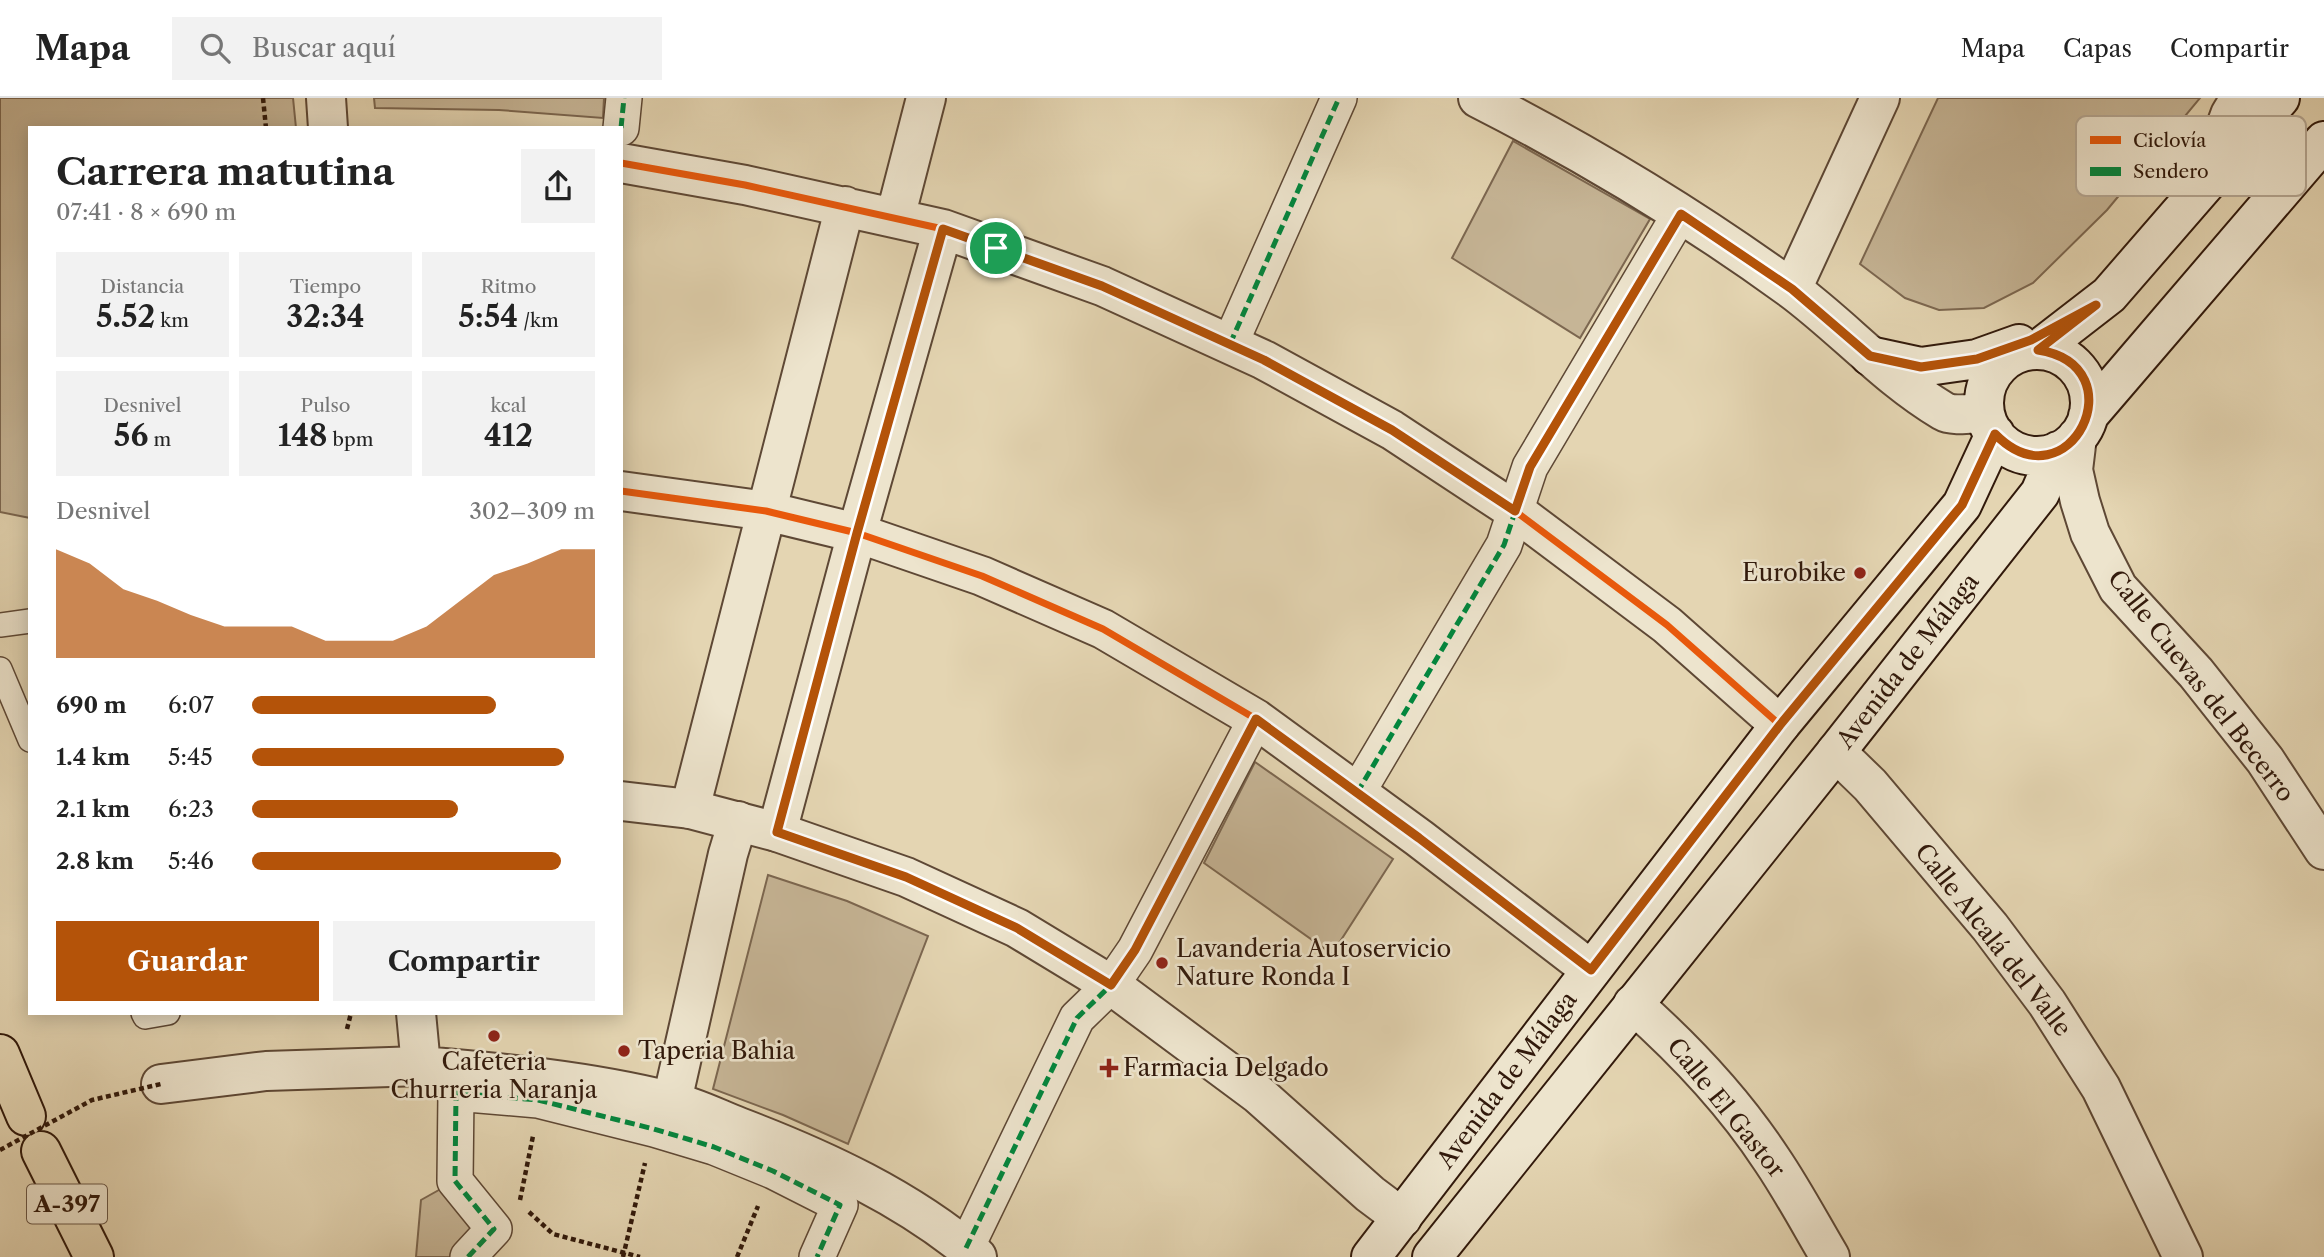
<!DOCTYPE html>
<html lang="es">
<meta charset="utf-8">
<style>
:root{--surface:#fff;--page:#f2f2f2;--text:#222;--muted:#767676;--line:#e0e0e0;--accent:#b45309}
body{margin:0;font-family:"Libre Caslon Text",serif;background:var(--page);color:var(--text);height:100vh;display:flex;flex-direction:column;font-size:26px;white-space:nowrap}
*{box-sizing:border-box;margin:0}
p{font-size:23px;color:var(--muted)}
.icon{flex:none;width:38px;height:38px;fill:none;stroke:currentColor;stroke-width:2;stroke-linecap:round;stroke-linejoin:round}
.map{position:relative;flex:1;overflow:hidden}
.drawer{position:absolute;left:28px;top:28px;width:595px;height:889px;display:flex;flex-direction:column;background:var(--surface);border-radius:0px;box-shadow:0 4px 18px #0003}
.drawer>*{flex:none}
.pin{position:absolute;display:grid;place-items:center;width:60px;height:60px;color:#fff;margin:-30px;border:4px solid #fff;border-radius:50%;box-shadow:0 2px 7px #0007}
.round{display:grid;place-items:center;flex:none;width:74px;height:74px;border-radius:0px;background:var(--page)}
.summary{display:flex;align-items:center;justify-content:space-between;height:119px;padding:0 28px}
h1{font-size:38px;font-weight:700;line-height:52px}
.stats{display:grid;grid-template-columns:repeat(3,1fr);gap:10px;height:119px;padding:7px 28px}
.stats div{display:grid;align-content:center;border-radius:0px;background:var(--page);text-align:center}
.stats b{font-size:30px;font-weight:700}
.stats small{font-size:19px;font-weight:400}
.stats p{font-size:19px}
.chart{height:196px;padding:14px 28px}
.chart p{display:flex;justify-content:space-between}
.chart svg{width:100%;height:126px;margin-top:7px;fill:var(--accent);opacity:.7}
.cta{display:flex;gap:14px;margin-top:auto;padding:14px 28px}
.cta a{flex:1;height:80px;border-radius:0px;background:var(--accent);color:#fff;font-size:28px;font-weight:700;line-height:80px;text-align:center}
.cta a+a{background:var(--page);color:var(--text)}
ul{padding:0 28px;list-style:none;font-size:23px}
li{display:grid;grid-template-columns:112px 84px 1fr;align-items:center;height:52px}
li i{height:18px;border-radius:9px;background:var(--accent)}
header{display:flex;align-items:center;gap:42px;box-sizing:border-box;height:98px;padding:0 35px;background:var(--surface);border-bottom:2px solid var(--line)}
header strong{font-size:33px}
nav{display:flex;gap:38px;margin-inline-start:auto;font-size:24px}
.search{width:490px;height:63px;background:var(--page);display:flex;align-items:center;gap:18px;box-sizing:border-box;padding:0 24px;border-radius:0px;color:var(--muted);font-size:26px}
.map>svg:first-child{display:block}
</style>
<header>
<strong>Mapa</strong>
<div class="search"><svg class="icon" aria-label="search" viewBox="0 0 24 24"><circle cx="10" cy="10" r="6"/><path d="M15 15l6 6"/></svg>Buscar aquí</div>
<nav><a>Mapa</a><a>Capas</a><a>Compartir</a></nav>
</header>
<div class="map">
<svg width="2324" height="1159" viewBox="0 0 2324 1159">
<rect width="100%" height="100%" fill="#e4d5b2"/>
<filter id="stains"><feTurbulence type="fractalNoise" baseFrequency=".00286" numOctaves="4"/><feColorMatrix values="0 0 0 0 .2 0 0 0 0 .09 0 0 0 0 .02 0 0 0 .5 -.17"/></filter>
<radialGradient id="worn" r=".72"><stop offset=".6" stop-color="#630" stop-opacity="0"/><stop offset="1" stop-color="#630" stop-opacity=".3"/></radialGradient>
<!-- green -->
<path fill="#c6b596" stroke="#7c6750" stroke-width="2" d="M0 0H293L296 30H30V420L0 414Z
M374 0H604L603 20 499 12 375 10Z
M1938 0H2200L2107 112 2033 185 1984 210 1939 212 1905 200 1860 166Z
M1513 43 1650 121 1580 240 1452 160Z
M1255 664 1393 761 1332 856 1204 765Z
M768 777 847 803 928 838 848 1046 783 1017 713 991Z
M455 1083 494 1131 468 1159H416L421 1102Z"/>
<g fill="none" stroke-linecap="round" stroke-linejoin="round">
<defs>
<path id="service" d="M0 527 30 523
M0 571 30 642
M143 915 145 919 168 915"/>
<path id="pedestrian" d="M621 30 624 0
M1230 246 1339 0
M1357 695 1504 447 1530 369 1680 116
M966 1150 1077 920 1111 887 1135 852 1256 621
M468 1159 494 1131 455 1083 456 995 538 1002 654 1031 714 1049 773 1073 840 1107 817 1159"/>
<path id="minor" d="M621 65 745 87 943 131 1102 188 1264 262 1392 332 1515 413 1667 527 1780 627
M895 120 926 0
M1792 191 1880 0
M2077 339 2073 372 2080 403 2090 435 2118 490 2196 575 2265 662 2324 752
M621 393 766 413 857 435 982 478 1103 531 1256 621 1419 740 1591 872
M1836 654 1870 687 1990 829 2047 905 2101 990 2183 1159
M690 711 845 108
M777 734 857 435 943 131
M1633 906C1685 952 1734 1004 1772 1062 1793 1093 1811 1127 1830 1159
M161 986 266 973 421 968
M672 1003 728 756 738 723"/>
<path id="tertiary" d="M326 0 328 30
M1478 0C1586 55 1692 119 1790 190 1843 229 1886 279 1943 313 1953 319 1973 315 1984 315
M2205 85 2230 17 2240 0
M621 703 690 711 777 734 906 779 1017 830 1111 887 1259 997 1370 1096 1402 1120
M416 915 421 968C504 975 588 983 669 1003 693 1008 716 1020 739 1029 823 1061 908 1100 977 1159"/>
<path id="secondary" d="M2038 252 2109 197 2280 0
M1984 305a53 53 0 1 1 106 0a53 53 0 1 1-106 0Z
M1870 258 1921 269 1977 261 2019 246
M2088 318 2324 43
M1371 1159 1780 627 1962 407 1995 336
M1432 1159 1836 654 2040 395 2058 353"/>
<path id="primary" d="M0 956 26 1018
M41 1053 94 1159"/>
</defs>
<!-- service casing -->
<use href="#service" stroke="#5e4835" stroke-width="26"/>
<!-- pedestrian casing -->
<use href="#pedestrian" stroke="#5e4835" stroke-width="38"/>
<!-- minor casing -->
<use href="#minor" stroke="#5e4835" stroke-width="42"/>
<!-- tertiary casing -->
<use href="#tertiary" stroke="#5e4835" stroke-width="42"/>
<!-- secondary casing -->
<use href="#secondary" stroke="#31190b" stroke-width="42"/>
<!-- primary casing -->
<use href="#primary" stroke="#31190b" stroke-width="42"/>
<!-- path -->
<path stroke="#31190b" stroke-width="4.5" stroke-dasharray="5 3.5" stroke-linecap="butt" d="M263 0 266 30
M347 931 351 915
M520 1102 533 1038
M529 1114 553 1136 640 1159
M623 1159 645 1065
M737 1159 758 1108"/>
<!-- service -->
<use href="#service" stroke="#ede4cd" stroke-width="23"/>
<!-- pedestrian -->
<use href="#pedestrian" stroke="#ede4cd" stroke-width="35"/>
<!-- minor -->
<use href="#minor" stroke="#ede4cd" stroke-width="38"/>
<!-- tertiary -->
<use href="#tertiary" stroke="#ede4cd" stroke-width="38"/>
<!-- secondary -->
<use href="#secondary" stroke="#ede4cd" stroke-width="38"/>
<!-- primary -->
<use href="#primary" stroke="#e4d5b2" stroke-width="38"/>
<!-- path-bridge -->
<path stroke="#31190b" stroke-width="4.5" stroke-dasharray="5 3.5" stroke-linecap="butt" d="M0 1052 92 1002 161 986"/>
<!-- quiet -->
<path stroke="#00873e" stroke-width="5" stroke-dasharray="10 5" stroke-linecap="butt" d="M621 30 624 0
M1230 246 1339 0
M1357 695 1504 447 1530 369 1680 116
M966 1150 1077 920 1111 887 1135 852 1256 621
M468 1159 494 1131 455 1083 456 995 538 1002 654 1031 714 1049 773 1073 840 1107 817 1159"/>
<defs>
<path id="cycleway" d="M621 65 745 87 943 131 1102 188 1264 262 1392 332 1515 413 1667 527 1780 627
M621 393 766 413 857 435 982 478 1103 531 1256 621 1419 740 1591 872"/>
</defs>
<!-- cycleway casing -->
<use href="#cycleway" stroke="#ede4cd" stroke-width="11"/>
<!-- cycleway -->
<use href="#cycleway" stroke="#e8590c" stroke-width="7"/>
</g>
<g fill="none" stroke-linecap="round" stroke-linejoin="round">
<defs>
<path id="route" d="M1681 116 1792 191 1870 258 1921 269 1977 261 2031 242 2096 207 2038 252C2140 268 2069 411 1995 336L1962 407 1780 627 1591 872 1419 740 1256 621 1135 852 1111 887 1017 830 906 779 777 734 857 435 943 131 1102 188 1264 262 1392 332 1515 413 1530 369Z"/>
</defs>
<!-- route casing -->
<use href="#route" stroke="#fff" stroke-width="14"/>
<!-- route -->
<use href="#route" stroke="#b45309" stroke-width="9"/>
</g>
<!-- markers -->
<g fill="#8f2418" stroke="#ede4cd" stroke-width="2.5">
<circle cx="1860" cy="475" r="7"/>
<circle cx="1162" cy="865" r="7"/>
<circle cx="494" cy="938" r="7"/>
<circle cx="624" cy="953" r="7"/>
<path d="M1105.5 959.5h7v7h7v7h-7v7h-7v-7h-7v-7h7z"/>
</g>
<g text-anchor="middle" stroke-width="5" stroke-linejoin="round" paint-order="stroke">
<!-- shield labels -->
<rect fill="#ede4cd" stroke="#695645" stroke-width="2" x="27" y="1086.5" width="80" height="39" rx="5"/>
<g font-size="23" font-weight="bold" fill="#31190b">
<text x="67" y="1114">A-397</text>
</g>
<!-- poi labels -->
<g font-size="24" fill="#31190b" stroke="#ede4cd" text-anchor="start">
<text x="1846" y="483" text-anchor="end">Eurobike</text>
<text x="1176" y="859">Lavanderia Autoservicio<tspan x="1176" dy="28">Nature Ronda I</tspan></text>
<text x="638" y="961">Taperia Bahia</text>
<text x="494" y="972" text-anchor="middle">Cafeteria<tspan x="494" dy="28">Churreria Naranja</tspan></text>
<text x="1123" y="978">Farmacia Delgado</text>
</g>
<!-- street labels -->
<g font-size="24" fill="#31190b" stroke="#ede4cd">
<text transform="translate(1908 563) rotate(-52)" y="8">Avenida de Málaga</text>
<text transform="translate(2201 588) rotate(52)" y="8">Calle Cuevas del Becerro</text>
<text transform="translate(1993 842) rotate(52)" y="8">Calle Alcalá del Valle</text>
<text transform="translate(1507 982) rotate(-53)" y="8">Avenida de Málaga</text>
<text transform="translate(1726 1010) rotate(51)" y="8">Calle El Gastor</text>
</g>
</g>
<!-- legend -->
<rect x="2076" y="18" width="230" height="80" rx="10" fill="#ede4cd" stroke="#b5a793" stroke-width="2"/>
<rect x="2090" y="38" width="31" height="8" fill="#e8590c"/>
<rect x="2090" y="69" width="31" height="9" fill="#00873e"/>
<g font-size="19" fill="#31190b">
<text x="2133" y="49">Ciclovía</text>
<text x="2133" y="80">Sendero</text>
</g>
<rect width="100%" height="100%" filter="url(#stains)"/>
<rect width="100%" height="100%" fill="url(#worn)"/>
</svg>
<div class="pin" style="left:996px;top:150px;background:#1e9e55"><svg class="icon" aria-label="arrive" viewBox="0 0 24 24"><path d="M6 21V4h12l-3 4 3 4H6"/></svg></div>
<section class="drawer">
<div class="summary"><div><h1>Carrera matutina</h1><p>07:41 · 8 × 690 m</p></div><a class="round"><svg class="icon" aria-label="share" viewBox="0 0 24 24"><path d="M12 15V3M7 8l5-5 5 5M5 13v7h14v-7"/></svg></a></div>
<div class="stats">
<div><p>Distancia</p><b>5.52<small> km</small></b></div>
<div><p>Tiempo</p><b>32:34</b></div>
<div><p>Ritmo</p><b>5:54<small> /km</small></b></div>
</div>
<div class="stats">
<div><p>Desnivel</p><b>56<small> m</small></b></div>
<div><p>Pulso</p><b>148<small> bpm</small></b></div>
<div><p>kcal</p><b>412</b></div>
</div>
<div class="chart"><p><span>Desnivel</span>302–309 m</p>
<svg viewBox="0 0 160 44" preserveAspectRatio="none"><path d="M0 44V6L10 11L20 20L30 24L40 29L50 33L60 33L70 33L80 38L90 38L100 38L110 33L120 24L130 15L140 11L150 6L160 6V44z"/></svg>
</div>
<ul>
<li><b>690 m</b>6:07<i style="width:71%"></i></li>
<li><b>1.4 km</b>5:45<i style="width:91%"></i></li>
<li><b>2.1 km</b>6:23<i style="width:60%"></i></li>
<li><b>2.8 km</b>5:46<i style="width:90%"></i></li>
</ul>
<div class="cta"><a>Guardar</a><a>Compartir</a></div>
</section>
</div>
